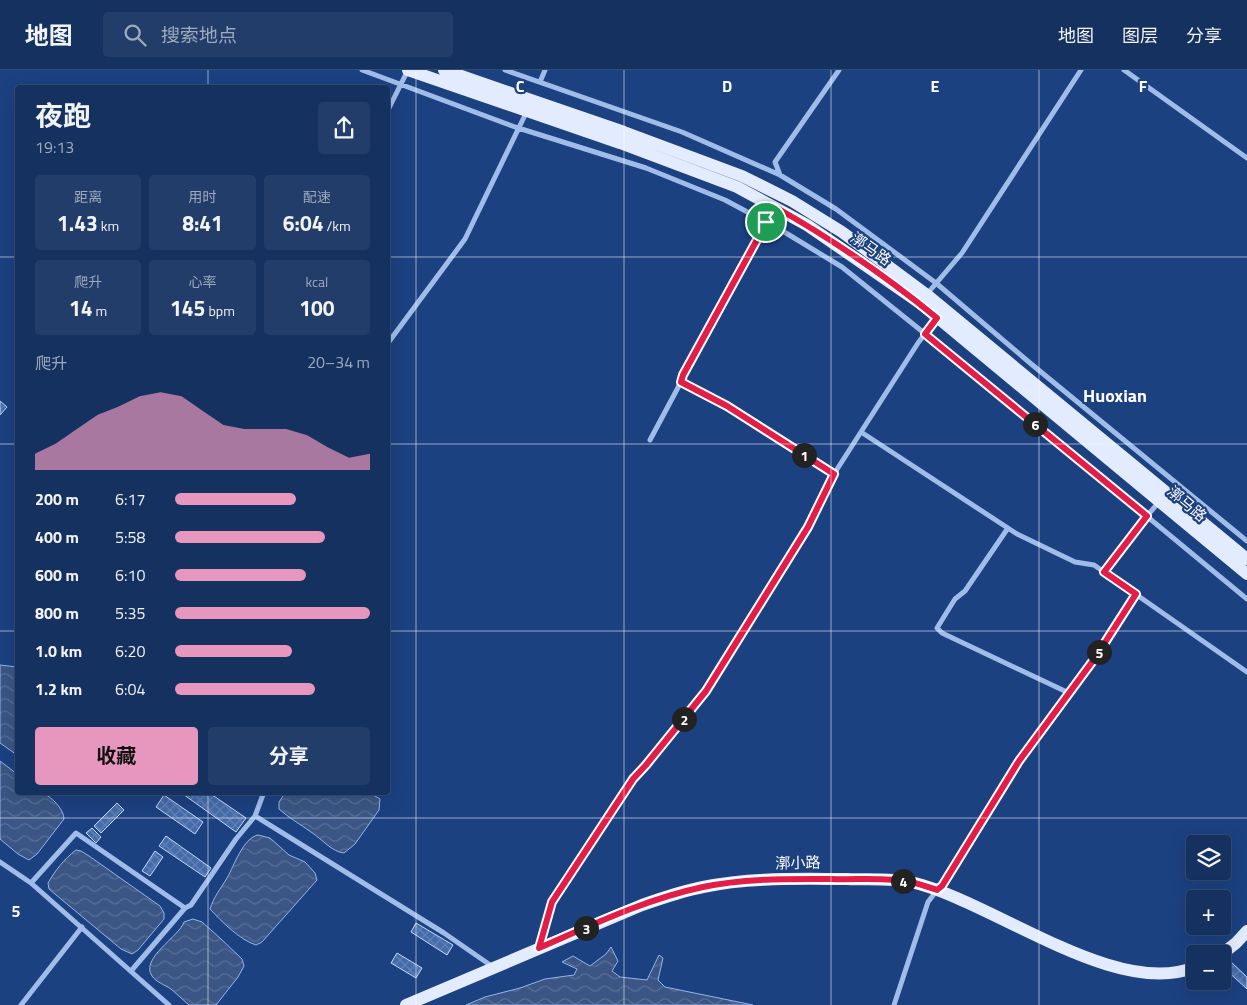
<!DOCTYPE html>
<html lang="zh">
<meta charset="utf-8">
<style>
:root{--surface:#153160;--page:#223d69;--text:#f1f3f6;--muted:#9da9bd;--line:#344c75;--accent:#e797bd}
body{margin:0;font-family:"Titillium Web","Noto Sans SC",sans-serif;background:var(--page);color:var(--text);height:100vh;display:flex;flex-direction:column;font-size:19px;white-space:nowrap}
*{box-sizing:border-box;margin:0}
p{font-size:16px;color:var(--muted)}
.icon{flex:none;width:28px;height:28px;fill:none;stroke:currentColor;stroke-width:2;stroke-linecap:round;stroke-linejoin:round}
.map{position:relative;flex:1;overflow:hidden}
.sheet{position:absolute;left:15px;top:15px;width:375px;height:710px;display:flex;flex-direction:column;background:var(--surface);border-radius:5px;box-shadow:0 5px 20px #0002,0 0 0 1px var(--line)}
.sheet>*{flex:none}
.controls{position:absolute;left:1186px;top:765px;display:grid;gap:10px}
.controls a{display:grid;place-items:center;width:45px;height:45px;border-radius:5px;background:var(--surface);box-shadow:0 5px 20px #0002,0 0 0 1px var(--line);font-size:25px}
.pin{position:absolute;display:grid;place-items:center;width:42px;height:42px;color:#fff;margin:-21px;border:2px solid #fff;border-radius:50%;box-shadow:0 1px 5px #0007}
.km{position:absolute;width:25px;height:25px;margin:-12px;border-radius:50%;background:#222;color:#fff;font-size:14px;line-height:25px;text-align:center}
.round{display:grid;place-items:center;flex:none;width:52px;height:52px;border-radius:5px;background:var(--page)}
.overview{display:flex;align-items:center;justify-content:space-between;height:85px;padding:0 20px}
h1{font-size:28px;font-weight:700;line-height:38px}
.figures{display:grid;grid-template-columns:repeat(3,1fr);gap:8px;height:85px;padding:5px 20px}
.figures div{display:grid;align-content:center;border-radius:5px;background:var(--page);text-align:center}
.figures b{font-size:21px;font-weight:700}
.figures small{font-size:14px;font-weight:400}
.figures p{font-size:14px}
.chart{height:140px;padding:10px 20px}
.chart p{display:flex;justify-content:space-between}
.chart svg{width:100%;height:90px;margin-top:5px;fill:var(--accent);opacity:.7}
.action{display:flex;gap:10px;margin-top:auto;padding:10px 20px}
.action a{flex:1;height:58px;border-radius:5px;background:var(--accent);color:#111;font-size:20px;font-weight:700;line-height:58px;text-align:center}
.action a+a{background:var(--page);color:var(--text)}
ul{padding:0 20px;list-style:none;font-size:16px}
li{display:grid;grid-template-columns:80px 60px 1fr;align-items:center;height:38px}
li i{height:12px;border-radius:6px;background:var(--accent)}
header{display:flex;align-items:center;gap:30px;box-sizing:border-box;height:70px;padding:0 25px;background:var(--surface);border-bottom:1px solid var(--line)}
header strong{font-size:24px}
nav{display:flex;gap:28px;margin-inline-start:auto;font-size:18px}
.search{width:350px;height:45px;background:var(--page);display:flex;align-items:center;gap:12px;box-sizing:border-box;padding:0 18px;border-radius:5px;color:var(--muted);font-size:19px}
.map>svg:first-child{display:block}
</style>
<header>
<strong>地图</strong>
<div class="search"><svg class="icon" aria-label="search" viewBox="0 0 24 24"><circle cx="10" cy="10" r="6"/><path d="M15 15l6 6"/></svg>搜索地点</div>
<nav><a>地图</a><a>图层</a><a>分享</a></nav>
</header>
<div class="map">
<svg width="1247" height="935" viewBox="0 0 1247 935">
<defs>
<pattern id="water-waves" width="16" height="10" patternUnits="userSpaceOnUse" patternTransform="scale(1.25)"><rect width="16" height="10" fill="#3b5685"/><path d="M0 5q4-4 8 0t8 0" fill="none" stroke="#586f97"/></pattern>
<pattern id="building-cross-hatch" width="8" height="8" patternUnits="userSpaceOnUse" patternTransform="scale(1.25)"><rect width="8" height="8" fill="#446baa"/><path d="M0 0l8 8M0 8l8-8" fill="none" stroke="#6081b7"/></pattern>
</defs>
<rect width="100%" height="100%" fill="#1c4180"/>
<!-- water -->
<path fill="url(#water-waves)" stroke="#93b6eb" d="M0 595 17 597V685L0 673Z
M0 691 17 704 18 722C24 722 35 720 42 723 51 726 64 739 64 749L37 784 29 790 18 784 0 769Z
M285 723H370L380 729 379 740 355 774 344 783C332 782 322 769 311 762 300 754 289 748 279 739V732Z
M258 765 270 768 289 785 305 792 315 803 317 810 262 872 256 875C240 870 222 852 210 839 214 826 220 820 227 808 234 796 243 768 258 765Z
M76 780 81 781 89 786 160 836 164 843V849L138 880 132 884 121 879 49 819 48 813C55 801 64 789 76 780Z
M193 849 202 852 220 868 242 889 244 896 238 907 216 935H189C183 930 177 924 171 919 165 915 156 912 152 906 140 888 179 867 184 852Z
M611 877 618 891 612 901 620 907 647 910 659 885 663 888 658 910 665 917 753 935H466L485 927 520 918 545 909 574 905 577 899 562 892 573 886 590 896 606 884Z"/>
<!-- building -->
<path fill="url(#building-cross-hatch)" stroke="#c4d8f7" d="M0 331 7 337 0 345Z
M180 722H208L246 748 236 762Z
M164 725 203 752 195 764 156 737Z
M117 733 124 740 101 763 94 756Z
M92 758 101 767 96 773 86 763Z
M166 766 211 798 205 807 159 776Z
M155 781 163 787 150 806 142 801Z
M416 853 453 875 447 885 411 862Z
M397 883 422 898 416 908 391 893Z
M1231 892 1247 907V919L1224 898Z"/>
<g fill="none" stroke-linecap="round" stroke-linejoin="round">
<!-- minor -->
<path stroke="#a0bde9" stroke-width="5" d="M362 0 515 57 646 98 725 130 781 160 842 197 954 287 1247 529
M505 0 682 62 780 105 836 139 936 213 1030 293 1247 471
M1124 0 1247 88
M540 12 545 0
M388 40 408 0
M780 105 775 92 839 0
M927 224 962 183 1081 0
M388 273 465 169 527 41
M681 312 727 336 834 404
M861 362 1017 464 1075 492 1094 495 1247 602
M650 370 681 312 683 305 774 139
M1008 458 965 521 955 529 937 558 942 563 1069 623
M1103 502 1140 454 1159 432
M255 746 444 863 493 897
M0 792 31 813 169 935
M31 813 76 763 185 838 191 835 236 769 255 746 264 722
M539 877 552 832 633 709 646 695 706 621 808 457 834 404 918 273 937 248
M131 901 185 838
M21 935 82 857
M894 935 928 832 937 820 942 816 1019 691 1095 588 1137 524"/>
<!-- primary -->
<path stroke="#e3ecfe" stroke-width="12" d="M408 0 620 73 737 117 807 155 920 233 1247 504
M444 0 624 62 742 106 792 131 842 162 927 225 1247 489
M1222 884 1236 873 1247 861
M406 935 642 835C662 828 682 821 703 817 750 807 799 809 847 809 868 810 891 808 911 812 991 830 1116 930 1195 897"/>
</g>
<g fill="none" stroke-linecap="round" stroke-linejoin="round">
<defs>
<path id="route" d="M775 137C832 169 887 207 937 248L925 264 1147 446 1104 502 1136 524 1095 588 1019 691 942 816 937 820C928 817 920 814 911 812 886 807 857 810 832 809 789 809 745 808 703 817 646 829 592 855 539 878L552 832 633 709 646 695 706 621 808 457 834 404 727 336 681 312 683 305Z"/>
</defs>
<!-- route casing -->
<use href="#route" stroke="#fff" stroke-width="10"/>
<!-- route -->
<use href="#route" stroke="#e11d48" stroke-width="6"/>
</g>
<!-- grid -->
<path fill="none" stroke="#fff" stroke-width="1" stroke-opacity="0.55" d="M208 0V18M416 0V935M624 0V935M831 0V935M1039 0V935M0 187H18M388 187H1247M0 374H18M388 374H1247M0 561H18M388 561H1247M208 722V935M0 748H1247"/>
<g text-anchor="middle" stroke-width="4.5" stroke-linejoin="round" paint-order="stroke">
<!-- street labels -->
<g font-size="15" fill="#fff" stroke="#1c4180">
<text transform="translate(871 179) rotate(35)" y="5">漷马路</text>
<text transform="translate(1187 434) rotate(40)" y="5">漷马路</text>
<text transform="translate(798 793) rotate(-1)" y="5">漷小路</text>
</g>
<!-- quarter labels -->
<g font-size="18" font-weight="bold" fill="#fff" stroke="#1c4180">
<text x="1115" y="332">Huoxian</text>
</g>
</g>
<g font-size="16" text-anchor="middle" font-weight="bold" fill="#fff" stroke="#1c4180" stroke-width="4.5" stroke-linejoin="round" paint-order="stroke">
<text x="520" y="22">C</text>
<text x="727" y="22">D</text>
<text x="935" y="22">E</text>
<text x="1143" y="22">F</text>
<text x="16" y="847">5</text>
</g>
</svg>
<div class="controls">
<a><svg class="icon" aria-label="layers" viewBox="0 0 24 24"><path d="M12 4l9 5-9 5-9-5zM3 14l9 5 9-5"/></svg></a>
<a>+</a>
<a>−</a>
</div>
<div class="pin" style="left:766px;top:152px;background:#1e9e55"><svg class="icon" aria-label="arrive" viewBox="0 0 24 24"><path d="M6 21V4h12l-3 4 3 4H6"/></svg></div>
<b class="km" style="left:804px;top:385px">1</b>
<b class="km" style="left:684px;top:649px">2</b>
<b class="km" style="left:586px;top:858px">3</b>
<b class="km" style="left:903px;top:811px">4</b>
<b class="km" style="left:1099px;top:582px">5</b>
<b class="km" style="left:1035px;top:354px">6</b>
<section class="sheet">
<div class="overview"><div><h1>夜跑</h1><p>19:13</p></div><a class="round"><svg class="icon" aria-label="share" viewBox="0 0 24 24"><path d="M12 15V3M7 8l5-5 5 5M5 13v7h14v-7"/></svg></a></div>
<div class="figures">
<div><p>距离</p><b>1.43<small> km</small></b></div>
<div><p>用时</p><b>8:41</b></div>
<div><p>配速</p><b>6:04<small> /km</small></b></div>
</div>
<div class="figures">
<div><p>爬升</p><b>14<small> m</small></b></div>
<div><p>心率</p><b>145<small> bpm</small></b></div>
<div><p>kcal</p><b>100</b></div>
</div>
<div class="chart"><p><span>爬升</span>20–34 m</p>
<svg viewBox="0 0 160 44" preserveAspectRatio="none"><path d="M0 44V36L10 31L20 24L30 17L40 13L50 8L60 6L70 8L80 15L90 22L100 24L110 24L120 24L130 27L140 33L150 38L160 36V44z"/></svg>
</div>
<ul>
<li><b>200 m</b>6:17<i style="width:62%"></i></li>
<li><b>400 m</b>5:58<i style="width:77%"></i></li>
<li><b>600 m</b>6:10<i style="width:67%"></i></li>
<li><b>800 m</b>5:35<i style="width:100%"></i></li>
<li><b>1.0 km</b>6:20<i style="width:60%"></i></li>
<li><b>1.2 km</b>6:04<i style="width:72%"></i></li>
</ul>
<div class="action"><a>收藏</a><a>分享</a></div>
</section>
</div>
